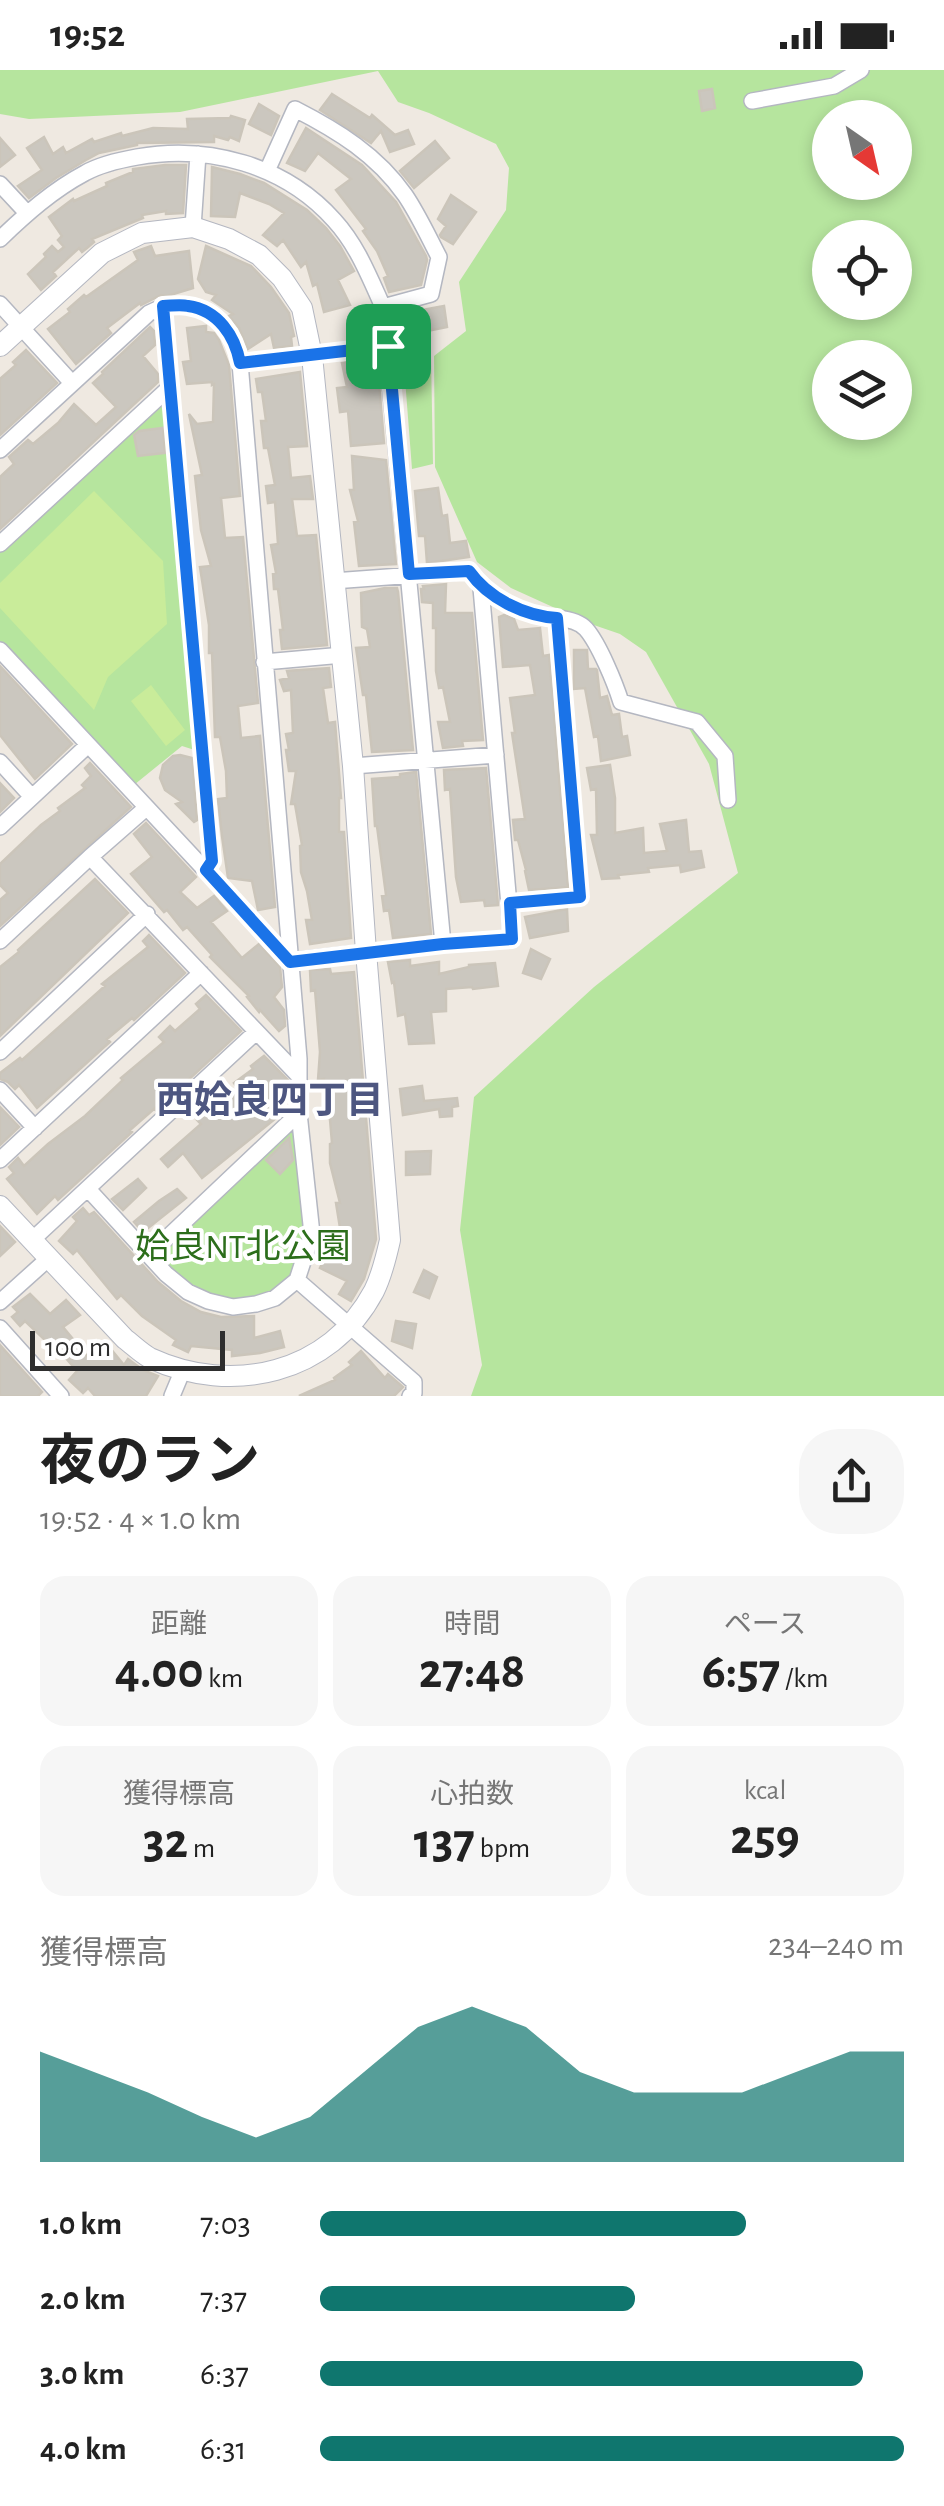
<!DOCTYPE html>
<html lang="ja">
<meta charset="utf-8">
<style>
:root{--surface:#fff;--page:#f6f6f6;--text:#222;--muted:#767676;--accent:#0f766e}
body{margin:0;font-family:"Alegreya Sans","Noto Sans JP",sans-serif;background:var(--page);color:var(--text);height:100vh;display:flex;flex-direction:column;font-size:38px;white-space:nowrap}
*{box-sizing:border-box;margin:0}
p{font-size:32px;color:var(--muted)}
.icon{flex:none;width:55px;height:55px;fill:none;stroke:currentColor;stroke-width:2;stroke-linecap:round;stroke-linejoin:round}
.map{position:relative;height:1326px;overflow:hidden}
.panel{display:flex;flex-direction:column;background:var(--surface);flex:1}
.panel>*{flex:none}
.needle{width:65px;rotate:146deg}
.fabs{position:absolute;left:812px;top:30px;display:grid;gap:20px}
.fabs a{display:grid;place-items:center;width:100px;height:100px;border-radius:50%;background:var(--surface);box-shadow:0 5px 15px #0003;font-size:50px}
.scale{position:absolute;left:30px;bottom:25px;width:195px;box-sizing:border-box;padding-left:10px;border:5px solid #2e2e2e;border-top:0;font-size:28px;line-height:35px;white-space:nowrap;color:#2e2e2e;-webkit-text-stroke:8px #fff;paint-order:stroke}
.pin{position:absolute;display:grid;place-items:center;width:85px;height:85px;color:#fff;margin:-42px;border-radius:20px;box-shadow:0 5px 15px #0006}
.round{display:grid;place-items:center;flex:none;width:105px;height:105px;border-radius:40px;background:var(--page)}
.head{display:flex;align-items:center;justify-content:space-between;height:170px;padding:0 40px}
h1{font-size:55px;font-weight:700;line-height:75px}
.figures{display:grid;grid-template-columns:repeat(3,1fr);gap:15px;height:170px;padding:10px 40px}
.figures div{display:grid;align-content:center;border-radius:25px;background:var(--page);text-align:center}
.figures b{font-size:50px;font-weight:700}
.figures small{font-size:28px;font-weight:400}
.figures p{font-size:28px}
.chart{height:280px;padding:20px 40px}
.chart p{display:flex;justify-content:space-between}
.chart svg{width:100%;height:180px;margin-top:10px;fill:var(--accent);opacity:.7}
ul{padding:0 40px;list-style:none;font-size:32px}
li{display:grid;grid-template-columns:160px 120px 1fr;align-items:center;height:75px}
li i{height:25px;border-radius:12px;background:var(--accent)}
.status{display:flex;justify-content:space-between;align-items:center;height:70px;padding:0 50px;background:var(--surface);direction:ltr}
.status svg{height:28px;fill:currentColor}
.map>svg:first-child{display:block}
</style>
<div class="status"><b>19:52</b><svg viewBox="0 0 49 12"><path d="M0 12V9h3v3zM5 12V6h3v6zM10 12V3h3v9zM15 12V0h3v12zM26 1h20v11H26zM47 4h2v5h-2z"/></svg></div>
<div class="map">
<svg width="944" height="1326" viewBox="0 0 944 1326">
<rect width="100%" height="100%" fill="#efe9e1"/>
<!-- green -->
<path fill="#b6e59e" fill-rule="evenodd" d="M0 0H944V1326H471L482 1295 460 1160 474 1027 594 917 738 803 709 694 646 582 620 564 588 553 511 518 477 492 435 397 434 286 466 261 459 212 506 140 509 98 496 74 429 43 398 32 378 1 180 42 29 49 0 44ZM830 48H895V112H830ZM830 168H895V232H830ZM830 288H895V352H830Z
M431 288 433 394 412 399 404 296Z
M167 326 204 683 182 676 129 719 0 580V475Z
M299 1043 312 1164 305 1191 275 1228 208 1231 150 1184Z"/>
<!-- pitch -->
<path fill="#c9ec9a" d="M94 421 163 491 167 554 108 607 94 640 0 538V513Z
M151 615 185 660 166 676 131 631Z"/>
<!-- building -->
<path fill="#cbc7bf" stroke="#cbc5ba" stroke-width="2.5" d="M712 19 715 38 702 41 699 21Z
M332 24 370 48 372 45 395 65 408 60 414 74 390 82 381 61 371 73 320 40Z
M259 34 279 46 271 65 249 54Z
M231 46 245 50 239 71 230 67 228 70 214 66V72L137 73V75L99 83 86 90 56 108 29 128 18 116 42 100 27 78 44 67 53 84 63 77 66 83 92 69 94 72 121 63 122 66 153 58 188 59 187 49 230 48Z
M306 58 362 95 396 132 426 186 427 190 421 215 389 222 384 208 388 206 377 181 363 161 366 159 336 120 351 109 318 83 305 101 287 93Z
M0 68 15 85 0 97Z
M435 71 449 88 414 118 400 101Z
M165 95H186L183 143 166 144V141L142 145 143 148 92 169 94 172 87 178 82 182 79 178 53 202 56 206 41 220 28 204 46 187 44 184 52 176 58 182 64 177 58 170 62 166 49 147 73 129 74 131 107 116 106 113 133 102V99Z
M212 97 240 104 264 113 307 140 326 158 340 176 354 201 338 210 350 235 324 242 317 214 313 216 306 192 301 197 283 170 277 176 263 165 284 143 269 134 240 123 235 147 211 146Z
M451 125 476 142 453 174 441 167 440 165 446 156 438 149Z
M151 176 155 186 189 181 193 218 167 226 161 225 141 235 140 233 107 258 111 263 76 294 48 259 70 242 68 239 84 225 86 227 138 190 134 182Z
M206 176 251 196 271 217 289 243 294 266 291 267 292 276 274 278 271 264 248 279 239 258 229 246 233 244 212 230 216 225 206 222 198 209Z
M444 236 447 257 422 262 417 241Z
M373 246 374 266 363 268 359 249Z
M206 256V262L214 263 219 270 229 295 240 426 221 428 225 468 243 467 258 633 238 636 241 668 260 666 275 837 258 840 252 811 228 808 222 766 218 729 227 728 226 701 220 667H215L212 583H209V555L200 497 211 496 201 460 195 406 202 405 189 344 197 354 213 352 214 314 212 315V312L187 314 183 292 191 291 187 258Z
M150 257 154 261 155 275 143 286 158 304V312L0 459V407L14 394 9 387 28 370 33 374 58 353 74 334 96 355 116 337 93 313 103 304 102 302Z
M423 267 427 285 399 291 398 272Z
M26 280 57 313 0 365V309L16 295 13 292Z
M377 289 384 373 351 376 348 341 340 342 337 318 347 317 342 293Z
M300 302 307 376 288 377 291 408 310 406 313 429H292L297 466 316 465 327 575 282 579 280 560H283L278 519H274L273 504 276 503 271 475 278 474 275 432 268 433 266 416 275 415 268 378H264L261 351H266L262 322H258L256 309Z
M163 358 165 383 138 386 134 365 139 361Z
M352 386 386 390 396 494 359 496 354 452 358 451 350 420H354Z
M438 418 442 446 447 445 450 473 466 471 469 487 427 493 425 466H419L415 421Z
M446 514 445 543H472L483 670 462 671 463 676 443 678 438 652H450L443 617 439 618 436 601V558H433V533L422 532 421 519H424L423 516Z
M385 518H397L398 522 413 680 372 682 366 625H363L356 578 370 577 367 559 362 557 361 523Z
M504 545 514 549 518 560 540 558 543 586 549 585 568 817 529 820 525 801 526 800 518 770H515L513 750 525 749 512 663H515L510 628 535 625 530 595 503 597 499 547Z
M574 580H587L588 599H596L597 600 600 628 607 626 612 645 619 644 622 667 627 666 630 685 601 691 598 666 594 667 585 618 574 619Z
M0 596 72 674 35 709 0 665Z
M329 598 331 617 323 618 328 653 335 652 341 728H339V762H344L351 868 310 874 306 850H312L307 821 301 802 300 776 302 775 295 734H291L296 701H289L286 680H289L286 664 293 663 291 620 284 621 280 610 289 608 287 601Z
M180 685 192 688 197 750 194 752 176 734 182 732 165 720 160 708 163 695 173 686Z
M90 693 131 737 0 856V830L8 823 0 815V794L41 755 60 741 58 738 85 718 82 715 91 706 85 698Z
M610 695 615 728V763L643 758 644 783 667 781 660 754 686 750 689 782 701 781 704 797 681 802 680 795 648 798 649 802 618 805 619 808 602 809 591 765H597L596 719 591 720 587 698Z
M486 698 498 835 485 836 484 830 461 832 456 807 450 719 445 720 444 700Z
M416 702 431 864 393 868 389 840 384 841 382 826 386 825 377 756H375L372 709 400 707V704Z
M0 713 14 728 0 742Z
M146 753 196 807 180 822 197 838 214 826 227 841 211 852 242 888 259 874 280 897 282 917 274 927 284 940 285 956 279 961 260 940 259 942 247 927 249 926 210 887 212 885 187 857 183 860 167 840 164 842 131 804 152 787 134 764Z
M95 809 128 843 0 966V897L19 882 18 880Z
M567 839 568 861 530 868 525 847Z
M149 865 185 903 134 950 132 948 107 969 110 972 103 978 37 1038 19 1015 15 1019 8 1012 0 1009V1003L20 988 22 990 105 916 102 914 148 877 143 871Z
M531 879 550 889 541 909 523 903Z
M410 890V896L439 892V904L469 897V895L495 893 498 916 473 919 472 917 446 919V941L431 942 434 973 409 974 405 944 398 946 394 912 392 913 388 892Z
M330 899 331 904 354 902 376 1169 364 1209 351 1231 339 1224 347 1211 320 1198 333 1172 335 1161 341 1164 336 1133H340L330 1093V1074L332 1073 329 1038H324V1009L318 1010 320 982 315 920 311 921 310 900Z
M206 925 241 961 156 1040 155 1038 130 1060 132 1062 58 1130 55 1126 37 1144 7 1109 14 1103 9 1097 18 1088 24 1096 48 1074 85 1046 123 1010 121 1008 164 972 159 967 170 956 175 961 200 939 196 934Z
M264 986 288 1010V1019L276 1030 286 1040 202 1108 183 1083 168 1097 161 1089 201 1054 197 1050 214 1037 216 1040 239 1020 234 1013 253 999 251 996Z
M422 1016 424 1031 457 1028 458 1036 452 1037V1046L440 1047 439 1039 403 1045 400 1019Z
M0 1037 19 1057 0 1075Z
M289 1068 293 1090 280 1104 266 1090Z
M431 1081 430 1104 406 1105V1082Z
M138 1109 146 1118 123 1140 112 1129Z
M177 1119 186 1128 143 1162 134 1152 159 1131Z
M83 1138 89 1145 94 1142 158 1212 181 1231 201 1242 221 1247 254 1246V1268L280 1261 284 1277 260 1283 232 1286V1280L191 1276 188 1282 173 1275 176 1270 142 1246 121 1225 117 1229 77 1180 73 1184 59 1171 77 1151 73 1147Z
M0 1156 15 1172 0 1186Z
M424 1200 437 1207 429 1228 414 1222Z
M30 1224 50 1244 66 1230 80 1245 63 1257 87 1286 105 1272 124 1295 128 1289 143 1300 158 1306 146 1326H95L88 1318 83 1323 69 1310 77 1301 50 1270 47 1272 25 1251 20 1256 12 1247 18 1242 13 1237Z
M396 1251 416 1254 412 1278 392 1271Z
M0 1275 42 1322 38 1326H0Z
M361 1281 385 1308 388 1304 403 1317 394 1326H299L335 1310 334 1308 352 1295 349 1292Z"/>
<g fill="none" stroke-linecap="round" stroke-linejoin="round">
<defs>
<path id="minor" d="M752 31 834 16 861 0
M267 101 295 39C338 61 377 85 405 125 418 144 428 166 439 187L431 224 383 237
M0 114 27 143
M193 157 198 84
M0 169C26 144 53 120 85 103 101 94 120 90 137 87 208 74 285 95 334 150 357 175 369 206 383 237L443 874
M0 234 72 313
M163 236 212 791 206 800
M240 293 388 276
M0 380 149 243C193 221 232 249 240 293L299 989V1043L312 1164 297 1210 275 1228 256 1234 233 1237 208 1231 188 1222 166 1204 88 1119
M0 474 170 317
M333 511 469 501C488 528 524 546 557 548L580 827 510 833
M557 548C567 549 579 551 586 559 599 574 615 613 621 632L697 652 725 686 728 730
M0 580 290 891
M264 592 343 585
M0 692 32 727
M353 696 496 685
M0 757 88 675
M90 787 299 1006
M0 871 90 787 146 738
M290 891 443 874 512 869 481 518
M0 982 147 844
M0 1020 35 1058
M0 1090 201 903
M32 1170 256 962
M150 1184 299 1043
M297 1210 414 1312V1323L410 1326
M0 1232 49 1188
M0 1258 61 1326
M172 1326 182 1302"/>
<path id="tertiary" d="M0 276 102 183 142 163 193 157 229 169 259 185 282 208 302 238 312 286 353 696 366 882 390 1170C386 1188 382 1205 374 1221 330 1304 232 1326 150 1288 141 1283 133 1275 125 1269L0 1136"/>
</defs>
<!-- minor casing -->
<use href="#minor" stroke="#b4b7c1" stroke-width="18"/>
<!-- tertiary casing -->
<use href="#tertiary" stroke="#b4b7c1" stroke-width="22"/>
<!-- minor -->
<use href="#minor" stroke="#fff" stroke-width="15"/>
<!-- tertiary -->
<use href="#tertiary" stroke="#fff" stroke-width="20"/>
</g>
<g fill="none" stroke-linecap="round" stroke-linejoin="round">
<defs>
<path id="route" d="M163 236C171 236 180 234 188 236 218 240 235 266 240 293L388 276 409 504 469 501C488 528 524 546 557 548L580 827 510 833 512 869 443 874 290 892 206 800 212 791Z"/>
</defs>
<!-- route casing -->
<use href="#route" stroke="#fff" stroke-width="20"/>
<!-- route -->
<use href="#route" stroke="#1a73e8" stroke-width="12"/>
</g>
<g text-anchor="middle" stroke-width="8" stroke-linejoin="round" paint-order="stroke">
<!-- park labels -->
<g font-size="35" fill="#2c6e1b" stroke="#fff">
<text x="243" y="1188">姶良NT北公園</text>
</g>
<!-- neighbourhood labels -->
<g font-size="38" font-weight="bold" fill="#4d5680" stroke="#fff">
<text x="270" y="1043">西姶良四丁目</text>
</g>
</g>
</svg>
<div class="fabs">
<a><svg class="needle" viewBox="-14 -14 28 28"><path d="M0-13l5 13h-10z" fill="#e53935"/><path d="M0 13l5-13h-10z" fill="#767676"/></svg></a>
<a><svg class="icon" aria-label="locate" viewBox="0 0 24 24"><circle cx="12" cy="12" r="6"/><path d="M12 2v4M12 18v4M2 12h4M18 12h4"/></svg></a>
<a><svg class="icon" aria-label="layers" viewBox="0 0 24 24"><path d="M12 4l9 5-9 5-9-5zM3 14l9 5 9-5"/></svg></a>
</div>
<div class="scale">100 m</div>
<div class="pin" style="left:388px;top:276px;background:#1e9e55"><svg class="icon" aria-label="arrive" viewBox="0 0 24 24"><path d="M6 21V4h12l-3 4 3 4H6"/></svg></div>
</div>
<section class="panel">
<div class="head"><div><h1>夜のラン</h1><p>19:52 · 4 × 1.0 km</p></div><a class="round"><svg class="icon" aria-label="share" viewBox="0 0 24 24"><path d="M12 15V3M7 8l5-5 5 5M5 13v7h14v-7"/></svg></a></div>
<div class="figures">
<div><p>距離</p><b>4.00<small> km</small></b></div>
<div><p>時間</p><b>27:48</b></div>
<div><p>ペース</p><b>6:57<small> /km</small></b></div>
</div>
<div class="figures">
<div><p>獲得標高</p><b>32<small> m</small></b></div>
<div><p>心拍数</p><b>137<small> bpm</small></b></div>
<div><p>kcal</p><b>259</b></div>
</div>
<div class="chart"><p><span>獲得標高</span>234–240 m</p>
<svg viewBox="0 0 160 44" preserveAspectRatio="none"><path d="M0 44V17L10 22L20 27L30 33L40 38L50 33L60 22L70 11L80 6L90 11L100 22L110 27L120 27L130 27L140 22L150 17L160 17V44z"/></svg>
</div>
<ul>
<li><b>1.0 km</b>7:03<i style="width:73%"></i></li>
<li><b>2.0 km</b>7:37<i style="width:54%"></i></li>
<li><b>3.0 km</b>6:37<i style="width:93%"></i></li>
<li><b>4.0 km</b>6:31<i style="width:100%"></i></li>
</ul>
</section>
